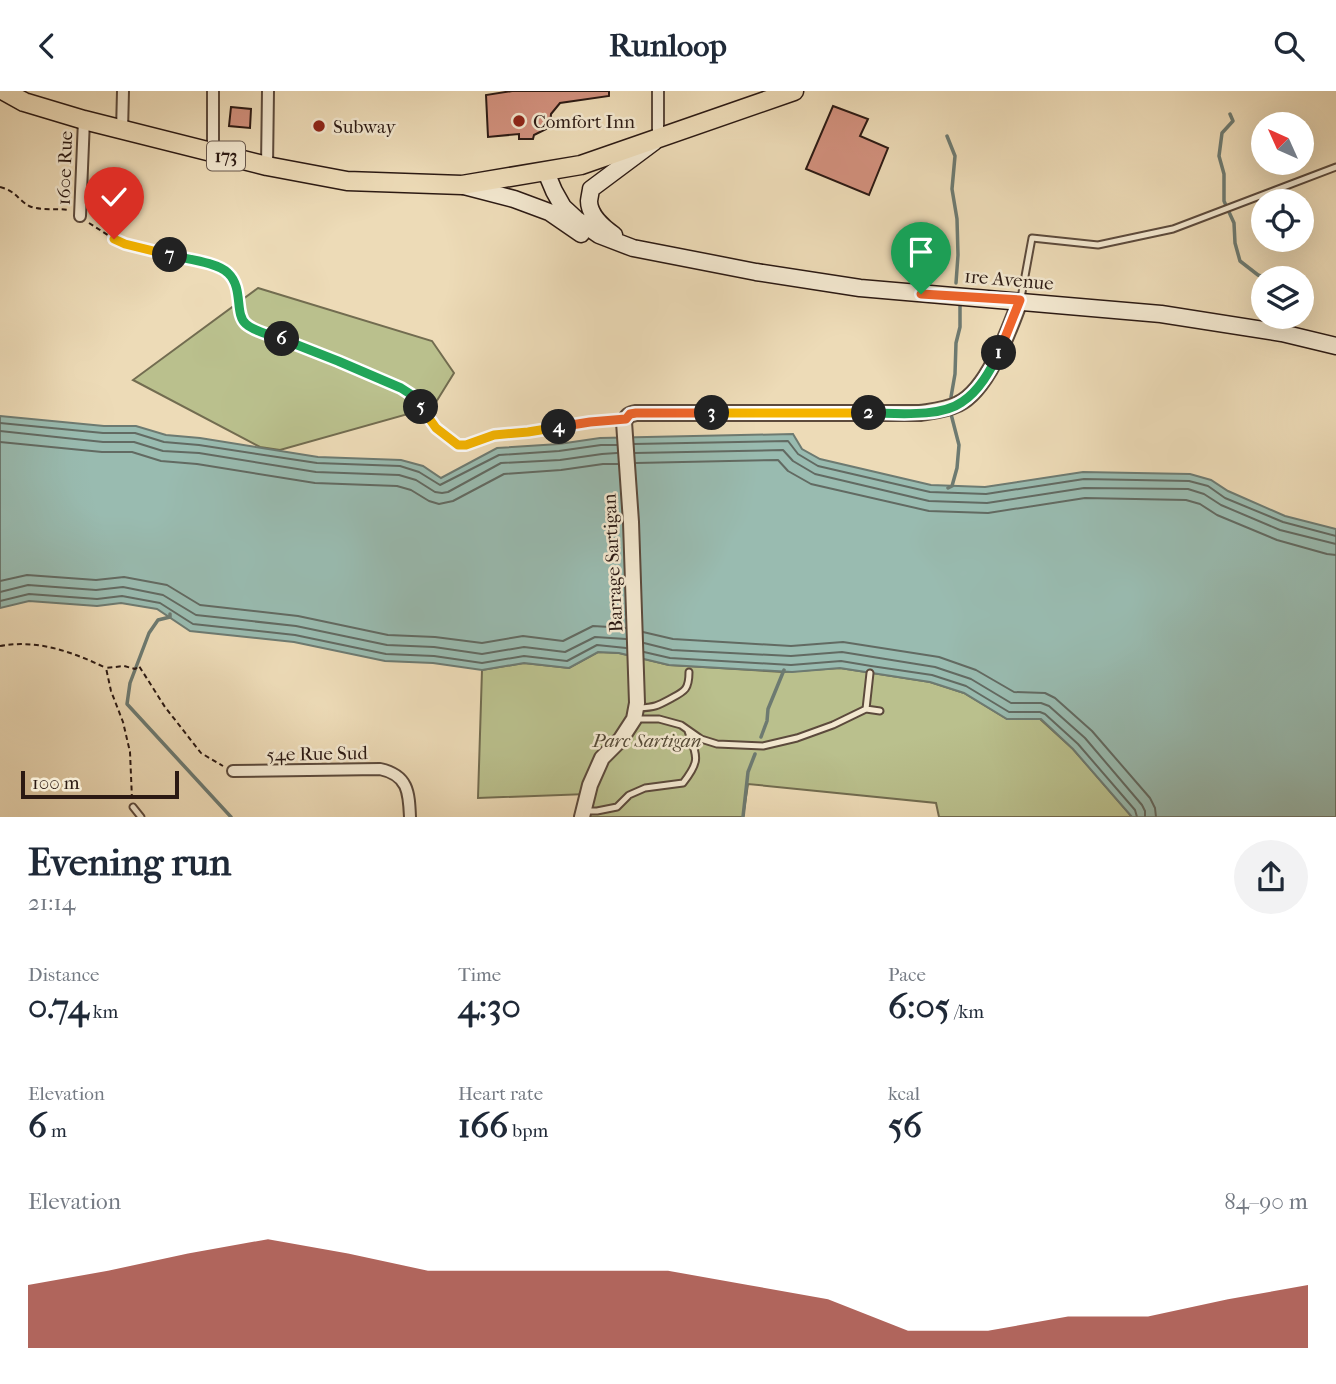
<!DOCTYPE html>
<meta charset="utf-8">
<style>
:root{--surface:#fff;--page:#f2f2f3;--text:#1f2937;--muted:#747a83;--accent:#8f2418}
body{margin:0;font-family:"IM FELL French Canon",serif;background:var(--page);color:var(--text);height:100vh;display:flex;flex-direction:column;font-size:26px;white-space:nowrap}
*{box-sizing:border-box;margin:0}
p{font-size:23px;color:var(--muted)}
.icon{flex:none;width:38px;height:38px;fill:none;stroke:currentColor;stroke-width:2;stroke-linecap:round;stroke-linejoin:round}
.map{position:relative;height:726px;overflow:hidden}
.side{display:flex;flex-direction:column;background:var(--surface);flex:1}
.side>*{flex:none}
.needle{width:46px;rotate:315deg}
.fabs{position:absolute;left:1251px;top:21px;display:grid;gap:14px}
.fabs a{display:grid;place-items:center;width:63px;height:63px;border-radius:50%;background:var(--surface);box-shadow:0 7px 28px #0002;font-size:35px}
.scale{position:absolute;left:21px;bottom:18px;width:158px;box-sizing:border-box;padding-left:7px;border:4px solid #2b1913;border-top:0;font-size:19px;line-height:24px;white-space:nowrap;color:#2b1913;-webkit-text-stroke:5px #f3e8d0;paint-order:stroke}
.pin{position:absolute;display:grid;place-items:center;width:60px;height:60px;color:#fff;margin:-72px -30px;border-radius:50% 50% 50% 0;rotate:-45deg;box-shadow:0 0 7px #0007}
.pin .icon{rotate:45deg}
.km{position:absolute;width:35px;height:35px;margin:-18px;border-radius:50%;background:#222;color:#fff;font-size:19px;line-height:35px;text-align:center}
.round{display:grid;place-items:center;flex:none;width:74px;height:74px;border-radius:37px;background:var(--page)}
.head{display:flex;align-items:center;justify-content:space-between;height:119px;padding:0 28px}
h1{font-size:38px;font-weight:700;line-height:52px}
.figures{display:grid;grid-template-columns:repeat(3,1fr);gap:10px;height:119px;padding:7px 28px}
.figures div{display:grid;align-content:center}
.figures b{font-size:35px;font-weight:700}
.figures small{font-size:19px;font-weight:400}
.figures p{font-size:19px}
.chart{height:196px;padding:14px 28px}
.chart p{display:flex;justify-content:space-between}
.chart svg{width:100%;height:126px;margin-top:7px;fill:var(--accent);opacity:.7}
header{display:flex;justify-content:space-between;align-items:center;height:91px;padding:0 28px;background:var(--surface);font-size:32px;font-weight:700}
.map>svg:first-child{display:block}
</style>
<header><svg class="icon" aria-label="back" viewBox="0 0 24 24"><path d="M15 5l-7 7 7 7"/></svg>Runloop<svg class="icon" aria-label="search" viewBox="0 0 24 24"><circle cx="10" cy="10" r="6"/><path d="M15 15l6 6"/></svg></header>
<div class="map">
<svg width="1336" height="726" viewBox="0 0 1336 726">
<rect width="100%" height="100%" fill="#eddbb7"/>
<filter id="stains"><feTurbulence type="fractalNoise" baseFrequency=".00286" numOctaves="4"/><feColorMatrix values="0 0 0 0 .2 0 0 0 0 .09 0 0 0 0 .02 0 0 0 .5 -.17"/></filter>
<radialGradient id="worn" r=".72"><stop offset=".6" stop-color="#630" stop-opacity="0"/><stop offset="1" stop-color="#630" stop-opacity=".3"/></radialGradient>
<!-- green -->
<path fill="#bac08d" stroke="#726c50" stroke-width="2" d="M258 197 432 250 454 282 433 316 280 359 260 356 133 289Z
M598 561 619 562 669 574 783 581 840 577 930 591 964 602 1007 628H1040L1073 658 1132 726H939L936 712 748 693 743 726H582L587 703 478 707 482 579 524 572 569 577Z"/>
<!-- water -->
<path fill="#99bbb0" stroke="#6d7a71" stroke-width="2" d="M0 325 104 335H136L166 344 200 347 318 366 401 369 423 375 441 387 497 357 559 353 600 347 793 343 802 358 820 368 931 394 985 396 1083 381 1190 383 1211 389 1228 400 1285 425 1336 438V726H1132L1073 658 1041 628H1007L964 602 930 591 840 577 792 581 669 574 619 562 598 561 569 577 524 572 482 579 433 572 385 570 294 551 190 540 157 518 121 512 97 515 29 510 0 517Z"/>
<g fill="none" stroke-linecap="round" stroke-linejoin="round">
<!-- shore -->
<path stroke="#626a62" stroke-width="2" d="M0 332 103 342H135L164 351 199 354 317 372 400 375 419 381 440 394 499 364 559 360 601 354H617
M0 340 103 351H134L163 360 199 362 316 381 399 384 416 389 435 401 442 402 448 401 501 372 560 369 602 363 617 362
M0 351 102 361H132L161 370 197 373 315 392 397 395 411 399 429 410 439 413 453 410 504 383 561 379 603 373H618
M634 353 788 350 798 363 818 375 930 401 986 403 1084 388 1189 390 1208 395 1225 407 1283 431 1336 445
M635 362 783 359 793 370 815 383 929 410 987 412 1084 397 1188 398 1204 403 1221 414 1280 439 1336 453
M636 372 778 369 788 380 811 393 929 420 988 422 1085 407 1186 409 1200 413 1217 424 1277 449 1327 463 1336 464
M0 490 27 484 96 489 124 486 167 494 200 514 298 525 388 544 435 546 482 552 523 545 563 550 593 535 626 537
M0 501 28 494 96 499 123 496 163 504 196 524 296 535 387 554 434 556 482 563 524 556 565 561 595 546 626 548
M0 510 29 503 97 508 122 505 160 512 193 533 295 544 386 563 434 565 482 572 524 565 567 570 597 554 626 557
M643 541 673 548 791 555 843 551 939 566 976 579 1014 601 1045 602 1055 607 1092 640 1150 707 1155 717 1156 726
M644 552 672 559 791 565 842 561 935 576 971 588 1011 612H1041L1049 615 1085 647 1142 714 1145 720V726
M644 561 670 567 791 574 841 570 871 575 932 584 966 595 1009 621H1040L1045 623 1078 653 1135 719 1137 726"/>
<!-- stream -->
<path stroke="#6d7a71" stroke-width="3.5" d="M1230 23 1233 30 1222 42 1219 65 1224 83V110L1234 132 1235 152 1240 170 1258 184 1267 187
M947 45 955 65 952 98 957 128 958 164 956 192
M1295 233 1297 226
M951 306 955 283 956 252 960 236V214
M948 397 952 395 957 377 959 354 951 323
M170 523V526L158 529 149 542 130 592 127 613 231 726
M761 646 767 630 768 618 784 579
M743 726 748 681 755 663"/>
</g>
<!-- building -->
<path fill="#d2907d" stroke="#2b1913" stroke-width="2" d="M512 0H609V5L560 12 551 23 550 36 534 44 533 48H519V43L488 46 486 4Z
M833 15 868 28 860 45 888 57 869 104 806 78Z
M231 16 251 18 250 37 229 35Z"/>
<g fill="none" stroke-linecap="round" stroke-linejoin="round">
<defs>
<path id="service" d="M1021 207 1032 147 1098 154 1173 138 1336 76
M639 617C656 616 657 615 672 607 685 600 689 598 689 581
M866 618 870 582
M637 628H659L681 634 701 648 717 653 763 655 797 647 833 634 866 618 880 620
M133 716 141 726
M587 720H597L617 716 629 704 645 697 683 692C701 669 697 666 688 640"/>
<path id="minor" d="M122 40 123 0
M658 48V0
M213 62V0
M267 75 268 0
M80 125 84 29
M233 680 380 678C408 684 409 701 410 726"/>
<path id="tertiary" d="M582 726 590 694 602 667 621 648 634 628 637 612 631 431 624 331C627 325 629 323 636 322H920C933 320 946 319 958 313 988 299 1009 239 1020 210"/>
<path id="secondary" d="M546 81 554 100 563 116 576 128 599 144 633 157 756 181 860 197 1161 223 1282 242 1336 255
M464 95 514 108 549 121 581 143
M614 144C604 137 589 124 589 110 589 109 591 99 591 98L654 51"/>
<path id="primary" d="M4 0 24 11 84 29 267 75 347 90 462 94 581 74 794 0"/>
</defs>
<!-- service casing -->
<use href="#service" stroke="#5c4a3c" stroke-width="9"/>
<!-- minor casing -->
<use href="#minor" stroke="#5c4a3c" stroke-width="14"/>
<!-- tertiary casing -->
<use href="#tertiary" stroke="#5c4a3c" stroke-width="18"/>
<!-- secondary casing -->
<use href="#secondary" stroke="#2b1913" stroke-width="19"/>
<!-- primary casing -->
<use href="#primary" stroke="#2b1913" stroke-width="21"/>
<!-- path -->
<path stroke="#2b1913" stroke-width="2" stroke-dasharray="5 3.5" stroke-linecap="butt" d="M0 96C16 100 17 108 29 115 40 120 57 117 69 119
M89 132 114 148 125 153 220 177C231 184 237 194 239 207 240 212 238 219 240 225 242 231 248 234 253 237L338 270 401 297 415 307 427 326 436 337 458 354H466L493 344 528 341 590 331 613 329
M0 555C37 548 73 561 106 577
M132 708 130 661 123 631 111 600 106 577 124 575 135 578 139 575 165 616 201 662 223 675"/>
<!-- service -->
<use href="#service" stroke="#f3e8d0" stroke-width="5"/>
<!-- minor -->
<use href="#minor" stroke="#f3e8d0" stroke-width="10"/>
<!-- tertiary -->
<use href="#tertiary" stroke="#f3e8d0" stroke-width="14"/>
<!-- secondary -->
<use href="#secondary" stroke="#f3e8d0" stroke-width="16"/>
<!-- primary -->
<use href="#primary" stroke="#eddbb7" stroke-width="18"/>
</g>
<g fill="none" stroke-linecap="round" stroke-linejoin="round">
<defs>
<path id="split-1" d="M921 203 1020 209 999 262"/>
<path id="split-2" d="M869 322C895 322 940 327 962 311 979 300 990 280 999 262"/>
<path id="split-3" d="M712 322H869"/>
<path id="split-4" d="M559 336 590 331 626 328 630 323 636 322H712"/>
<path id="split-5" d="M421 316 436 337 458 354H466L494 344 528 341 559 336"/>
<path id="split-6" d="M282 248 338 270 401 297 415 306 421 316"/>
<path id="split-7" d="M170 164C185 168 217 171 228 182 244 197 234 223 246 233 255 241 271 244 282 248"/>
<path id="split-8" d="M114 148 125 153 170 164"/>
</defs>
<!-- split-1 casing -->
<use href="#split-1" stroke="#fff" stroke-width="14"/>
<!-- split-2 casing -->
<use href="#split-2" stroke="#fff" stroke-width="14"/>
<!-- split-3 casing -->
<use href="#split-3" stroke="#fff" stroke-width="14"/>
<!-- split-4 casing -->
<use href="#split-4" stroke="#fff" stroke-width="14"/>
<!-- split-5 casing -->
<use href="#split-5" stroke="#fff" stroke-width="14"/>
<!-- split-6 casing -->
<use href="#split-6" stroke="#fff" stroke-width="14"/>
<!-- split-7 casing -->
<use href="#split-7" stroke="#fff" stroke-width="14"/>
<!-- split-8 casing -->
<use href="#split-8" stroke="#fff" stroke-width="14"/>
<!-- split-1 -->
<use href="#split-1" stroke="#f0652b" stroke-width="9"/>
<!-- split-2 -->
<use href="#split-2" stroke="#22a559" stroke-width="9"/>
<!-- split-3 -->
<use href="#split-3" stroke="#f5b400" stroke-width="9"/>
<!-- split-4 -->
<use href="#split-4" stroke="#f0652b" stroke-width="9"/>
<!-- split-5 -->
<use href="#split-5" stroke="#f5b400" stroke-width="9"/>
<!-- split-6 -->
<use href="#split-6" stroke="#22a559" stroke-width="9"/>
<!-- split-7 -->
<use href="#split-7" stroke="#22a559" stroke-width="9"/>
<!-- split-8 -->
<use href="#split-8" stroke="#f5b400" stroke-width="9"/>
</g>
<!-- markers -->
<g fill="#8f2418" stroke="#f3e8d0" stroke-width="2.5">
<circle cx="519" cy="30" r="7"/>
<circle cx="319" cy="35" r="7"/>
</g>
<g text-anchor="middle" stroke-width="5" stroke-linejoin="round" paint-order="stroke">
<!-- shield labels -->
<rect fill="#f3e8d0" stroke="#67574c" stroke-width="2" x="207" y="50.5" width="38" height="29" rx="5"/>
<g font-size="18" font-weight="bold" fill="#2b1913">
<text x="226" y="71">173</text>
</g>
<!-- poi labels -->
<g font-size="19" fill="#2b1913" stroke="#f3e8d0" text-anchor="start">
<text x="533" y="37">Comfort Inn</text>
<text x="333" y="42">Subway</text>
</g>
<!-- street labels -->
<g font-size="19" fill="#2b1913" stroke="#f3e8d0">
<text transform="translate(64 77) rotate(-88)" y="7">160e Rue</text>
<text transform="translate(1009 188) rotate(5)" y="7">1re Avenue</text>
<text transform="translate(612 472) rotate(-93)" y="7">Barrage Sartigan</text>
<text transform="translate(317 662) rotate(-1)" y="7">54e Rue Sud</text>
</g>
<!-- park labels -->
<g font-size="19" font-style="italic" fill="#564b38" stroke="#f3e8d0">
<text x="647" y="656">Parc Sartigan</text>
</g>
</g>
<rect width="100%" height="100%" filter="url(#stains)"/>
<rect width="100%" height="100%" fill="url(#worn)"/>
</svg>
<div class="fabs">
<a><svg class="needle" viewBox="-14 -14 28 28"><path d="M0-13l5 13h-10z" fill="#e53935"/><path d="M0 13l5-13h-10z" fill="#747a83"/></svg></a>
<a><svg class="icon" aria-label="locate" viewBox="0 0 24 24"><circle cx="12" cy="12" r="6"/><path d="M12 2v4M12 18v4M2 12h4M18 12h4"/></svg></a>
<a><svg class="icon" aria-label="layers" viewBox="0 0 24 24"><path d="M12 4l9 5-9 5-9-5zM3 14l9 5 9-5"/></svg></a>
</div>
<div class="scale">100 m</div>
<div class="pin" style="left:921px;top:203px;background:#1e9e55"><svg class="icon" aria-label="arrive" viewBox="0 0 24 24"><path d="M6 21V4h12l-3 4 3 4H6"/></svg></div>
<div class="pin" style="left:114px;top:148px;background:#d93025"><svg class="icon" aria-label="check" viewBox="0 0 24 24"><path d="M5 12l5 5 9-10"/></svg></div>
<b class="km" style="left:999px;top:262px">1</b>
<b class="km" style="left:869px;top:322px">2</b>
<b class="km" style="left:712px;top:322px">3</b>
<b class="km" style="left:559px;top:336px">4</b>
<b class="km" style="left:421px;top:316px">5</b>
<b class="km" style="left:282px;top:248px">6</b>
<b class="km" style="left:170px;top:164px">7</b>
</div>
<section class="side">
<div class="head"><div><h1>Evening run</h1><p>21:14</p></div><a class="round"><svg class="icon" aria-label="share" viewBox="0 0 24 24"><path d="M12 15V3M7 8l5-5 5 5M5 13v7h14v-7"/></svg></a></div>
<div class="figures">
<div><p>Distance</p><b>0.74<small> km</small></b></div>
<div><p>Time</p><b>4:30</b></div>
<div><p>Pace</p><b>6:05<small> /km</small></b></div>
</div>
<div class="figures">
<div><p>Elevation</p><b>6<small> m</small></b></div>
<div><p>Heart rate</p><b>166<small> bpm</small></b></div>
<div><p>kcal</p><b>56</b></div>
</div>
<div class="chart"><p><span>Elevation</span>84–90 m</p>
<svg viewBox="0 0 160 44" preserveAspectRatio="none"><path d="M0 44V22L10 17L20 11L30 6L40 11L50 17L60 17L70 17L80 17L90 22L100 27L110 38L120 38L130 33L140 33L150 27L160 22V44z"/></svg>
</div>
</section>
